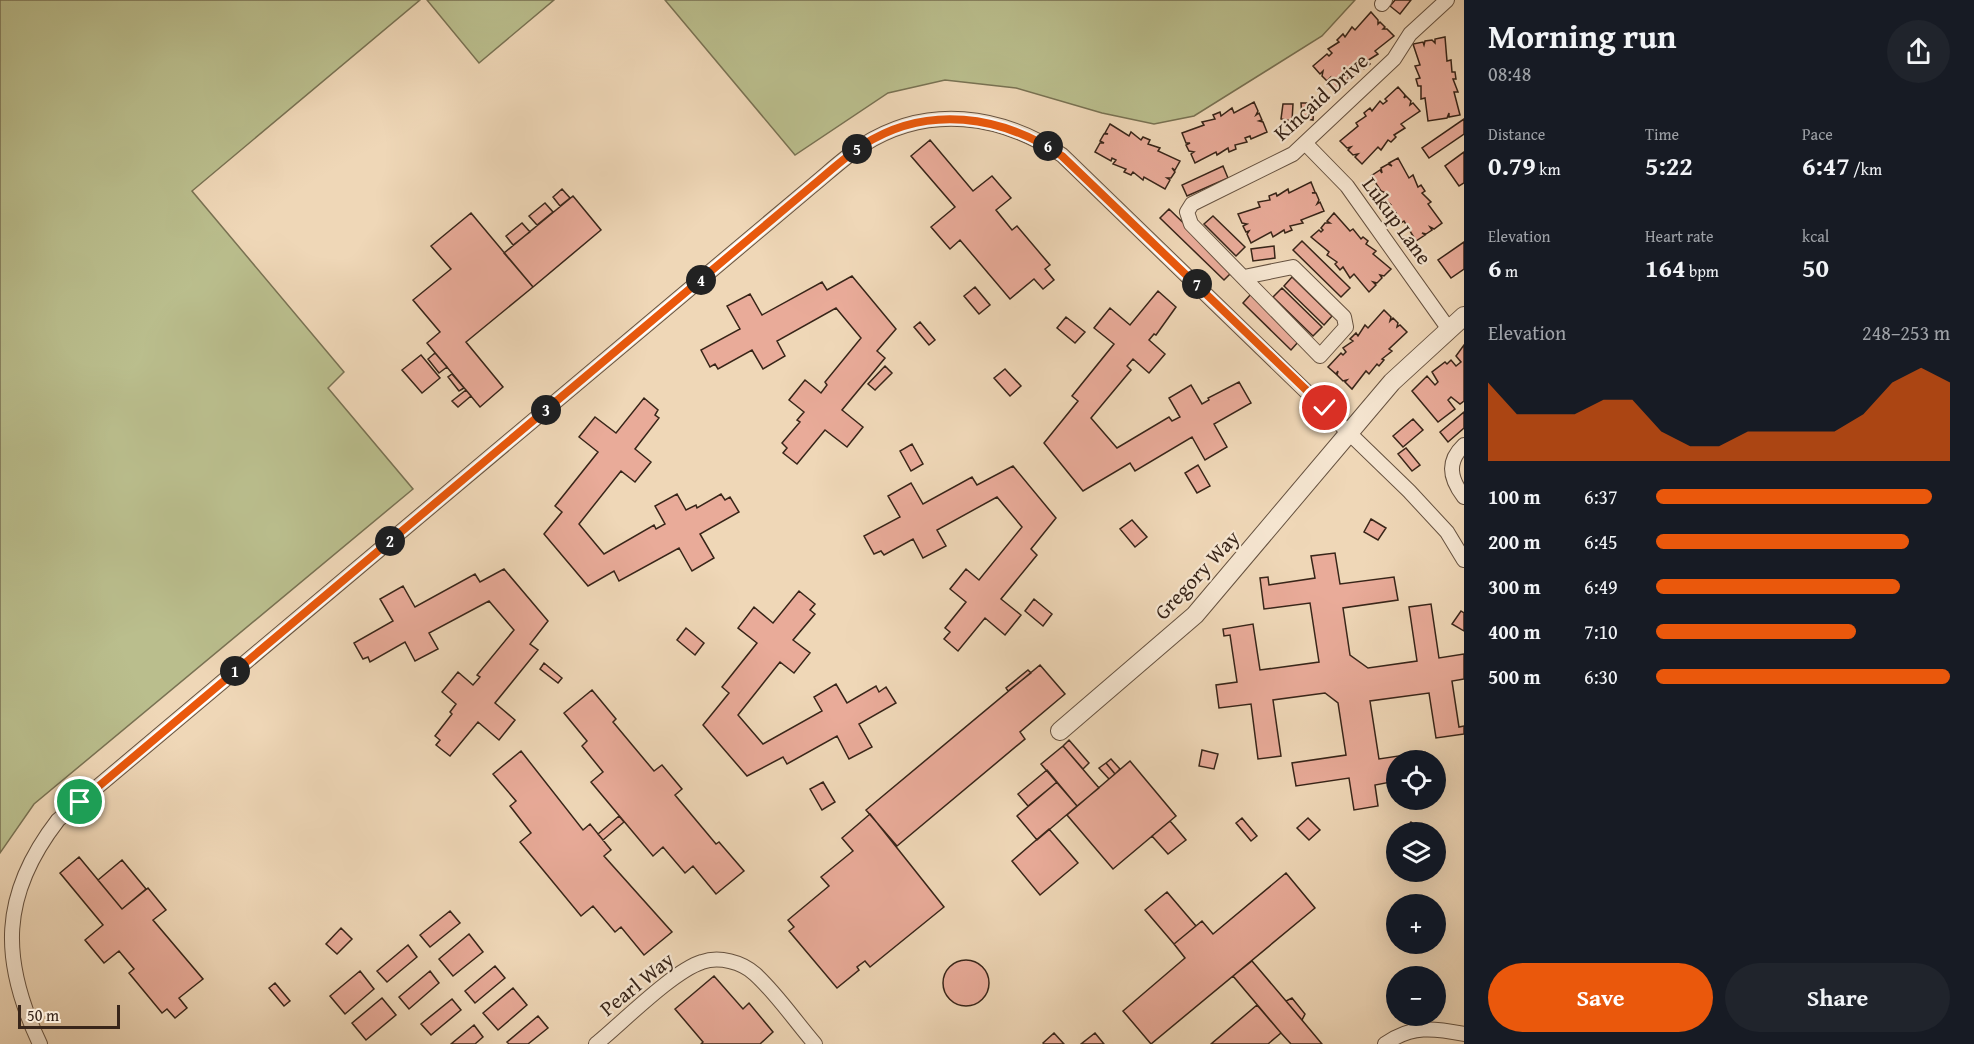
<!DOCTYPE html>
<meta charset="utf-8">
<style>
:root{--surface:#171b24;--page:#20242c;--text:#f1f3f6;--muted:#9ea1a6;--accent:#ea580c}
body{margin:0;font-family:"Gentium Book Plus",serif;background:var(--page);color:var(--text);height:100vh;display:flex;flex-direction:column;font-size:22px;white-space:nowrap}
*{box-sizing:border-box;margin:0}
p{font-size:20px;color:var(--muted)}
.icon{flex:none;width:33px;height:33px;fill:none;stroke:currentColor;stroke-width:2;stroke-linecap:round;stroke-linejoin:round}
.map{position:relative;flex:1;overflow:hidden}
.panel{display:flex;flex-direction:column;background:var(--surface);width:510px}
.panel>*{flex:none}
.tools{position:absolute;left:1386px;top:750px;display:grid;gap:12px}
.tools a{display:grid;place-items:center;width:60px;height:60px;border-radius:50%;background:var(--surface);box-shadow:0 6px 24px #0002;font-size:30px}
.scale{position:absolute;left:18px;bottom:15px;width:102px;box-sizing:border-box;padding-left:6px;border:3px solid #382519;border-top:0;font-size:16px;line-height:21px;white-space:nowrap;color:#382519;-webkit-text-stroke:4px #f5e5d0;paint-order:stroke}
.pin{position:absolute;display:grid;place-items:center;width:51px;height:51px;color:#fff;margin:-26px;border:3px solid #fff;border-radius:50%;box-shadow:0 2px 6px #0007}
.km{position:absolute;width:30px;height:30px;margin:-15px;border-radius:50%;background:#222;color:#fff;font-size:16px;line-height:30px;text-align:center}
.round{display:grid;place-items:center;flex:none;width:63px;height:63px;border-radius:32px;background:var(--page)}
.summary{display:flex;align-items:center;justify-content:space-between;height:102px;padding:0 24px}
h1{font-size:33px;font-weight:600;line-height:45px}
.metrics{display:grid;grid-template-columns:repeat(3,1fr);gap:9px;height:102px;padding:6px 24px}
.metrics div{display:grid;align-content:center}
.metrics b{font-size:26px;font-weight:600}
.metrics small{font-size:16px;font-weight:400}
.metrics p{font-size:16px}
.chart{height:168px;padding:12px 24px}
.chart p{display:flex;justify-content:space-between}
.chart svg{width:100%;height:108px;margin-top:6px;fill:var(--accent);opacity:.7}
.action{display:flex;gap:12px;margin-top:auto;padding:12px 24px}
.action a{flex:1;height:69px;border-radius:36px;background:var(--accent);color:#fff;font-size:24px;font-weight:600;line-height:69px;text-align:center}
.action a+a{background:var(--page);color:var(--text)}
ul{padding:0 24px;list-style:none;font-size:20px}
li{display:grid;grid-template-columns:96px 72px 1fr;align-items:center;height:45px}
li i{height:15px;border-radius:8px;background:var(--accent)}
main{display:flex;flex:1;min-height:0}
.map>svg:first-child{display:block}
</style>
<main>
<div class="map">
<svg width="1464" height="1044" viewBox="0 0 1464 1044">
<rect width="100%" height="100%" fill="#efd7b7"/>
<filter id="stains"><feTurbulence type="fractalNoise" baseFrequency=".00333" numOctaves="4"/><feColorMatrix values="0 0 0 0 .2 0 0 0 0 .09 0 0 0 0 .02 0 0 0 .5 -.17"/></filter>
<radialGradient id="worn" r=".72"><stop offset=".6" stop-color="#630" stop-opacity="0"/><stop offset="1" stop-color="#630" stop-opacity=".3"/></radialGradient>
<!-- green -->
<path fill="#babe8d" stroke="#797253" stroke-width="1.5" d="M0 0H420L192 191 344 372 328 388 413 489 34 804 0 853Z
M427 0H554L479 63Z
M665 0H1355L1322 36 1194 116 1154 124 1102 113 1016 88 945 80 888 93 795 155Z"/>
<!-- building -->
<path fill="#e9ab99" stroke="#382519" stroke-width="1.5" d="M1395 0H1411L1400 14 1390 6Z
M1371 12 1378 20V24L1380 22 1385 27 1383 29H1387L1394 36 1375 51 1378 54 1367 61 1370 64 1364 69 1362 66 1354 76 1351 72 1347 76 1349 78 1336 90 1329 82 1330 78 1327 81 1322 76 1323 71 1320 74 1313 66 1327 54 1329 56 1332 53 1328 49 1339 42 1337 40 1343 34 1345 37 1352 27 1355 30Z
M1445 37 1447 61 1451 60 1452 72H1455L1456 79H1453L1458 92H1454L1460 115 1449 117V113L1447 118 1428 121 1425 98 1421 99V86H1418L1416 79 1420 78 1415 66 1420 65 1413 44 1423 42 1424 45 1425 41 1432 40 1435 43V39Z
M1398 87 1405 95 1404 98 1406 96 1411 101 1410 105 1413 103 1420 111 1401 124 1405 128 1394 135 1396 137 1391 142 1388 140 1381 150 1378 147 1362 164 1355 157 1358 154 1353 155 1348 150 1351 147 1347 148 1340 141 1358 126 1356 123 1366 116 1364 113 1370 108 1372 111 1380 101 1383 104 1387 101 1385 99Z
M1254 102 1258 111 1256 115 1259 113 1262 120 1259 121 1263 122 1267 132 1251 139 1250 136 1245 138 1247 142 1235 145 1236 149 1229 152 1228 148 1217 155 1216 152 1195 163 1191 154 1194 152 1189 151 1186 145 1190 143H1186L1182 133 1204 125 1202 122 1215 119 1213 115 1220 112 1221 116 1232 108 1234 113Z
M1301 103H1311L1314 106 1313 120 1302 118Z
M1283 104H1293L1292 121 1281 119Z
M1464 119V134L1429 158 1422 148Z
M1110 124 1129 136 1131 132 1141 140 1143 137 1150 140 1148 144 1160 148 1158 151 1180 161 1175 170 1172 168 1175 172 1171 178H1167L1170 180 1165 189 1144 177 1143 180 1133 172 1131 175 1124 172 1126 169 1113 164 1116 160 1112 158 1111 161 1095 152 1100 143H1104L1100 141 1104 134H1108L1105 133Z
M930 140 973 191 992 176 1011 198 996 210 1012 230 1017 226 1050 265 1045 269 1054 280 1043 289 1034 279 1010 299 960 240 950 249 931 227 955 207 911 156Z
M1464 152V183L1459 186 1445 166Z
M1398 158 1409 178 1413 175 1418 187 1421 185 1425 191 1422 193 1431 202 1428 204 1442 223 1434 229 1430 227 1432 230 1426 234 1422 233 1425 235 1416 241 1404 221 1401 223 1395 211 1392 213 1388 207 1391 205 1382 196 1386 193 1381 191 1371 176 1380 170 1382 173 1381 168 1388 164 1392 166 1389 163Z
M1223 166 1228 178 1187 196 1182 185Z
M1311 182 1315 192 1312 193H1316L1319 200 1317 204 1320 202 1324 211 1301 220 1303 223 1290 226 1292 230 1285 233 1284 230 1273 237 1271 232 1251 243 1247 234 1249 231 1246 232 1243 226 1247 224 1242 223 1238 214 1260 207 1258 202 1270 200 1269 196 1276 193 1277 196 1288 189 1289 193Z
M562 189 570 198 560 206 553 197Z
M573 196 601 230 533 287 504 253Z
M545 203 553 212 537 225 529 216Z
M1169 209 1233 271 1224 280 1160 218Z
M471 213 533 287 466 342 503 387 480 407 427 343 440 332 413 300 451 269 431 246Z
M1334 213 1350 231 1353 229 1361 239 1363 237 1368 241 1366 244 1376 251 1373 254 1391 269 1384 276 1380 275 1382 278 1377 283 1373 282 1376 285 1369 292 1354 274 1350 278 1343 267 1340 270 1335 264 1337 262 1327 255 1329 252 1311 237 1319 230 1321 232 1323 230 1321 228 1325 223H1330L1327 221Z
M1213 216 1245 247 1236 256 1204 224Z
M522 223 530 232 513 245 506 236Z
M1302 241 1350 288 1341 297 1293 250Z
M1464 242V269L1451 278 1438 260Z
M1274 246 1275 258 1253 261 1251 249Z
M852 276 896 329 877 351 885 358 842 410 863 427 847 447 825 430 797 464 783 453 787 448 782 443 800 422 797 420 804 412 789 400 805 380 821 393 827 385 825 382 861 338 836 308 777 341 785 356 763 369 752 350 718 369 715 364 710 367 701 350 740 329 727 306 750 294 762 315 822 282 827 290Z
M1292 277 1332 316 1324 325 1284 286Z
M975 287 990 305 979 314 964 296Z
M1282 288 1322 327 1313 336 1273 297Z
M1158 291 1176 307 1156 335 1154 334 1149 340 1165 354 1149 373 1133 359 1127 366 1131 370 1091 418 1117 448 1169 417 1172 421 1180 417 1169 398 1191 385 1202 404 1209 400 1208 398 1239 382 1251 403 1214 424 1227 447 1205 460 1192 437 1135 471 1130 463 1083 491 1044 443 1078 401 1072 396 1114 344 1094 328 1110 308 1130 325Z
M1251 294 1299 341 1291 350 1243 303Z
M1384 310 1391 317 1390 321 1393 318 1398 323 1397 327 1400 325 1407 332 1389 349 1392 351 1382 359 1384 360 1379 366 1377 364 1369 374 1366 371 1352 389 1345 382 1347 380 1343 381 1337 375 1338 371 1336 374 1328 367 1341 353 1343 355 1346 352 1343 348 1353 341 1350 339 1356 333 1358 336 1365 325 1368 328Z
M1066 317 1085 332 1075 343 1057 328Z
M920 322 935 340 929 345 914 327Z
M1464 345V401L1460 404 1451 397 1448 400 1455 409 1438 422 1412 391 1427 376 1435 385 1438 382 1432 372 1445 362 1447 364 1451 360 1456 366 1461 362 1456 356Z
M435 353 447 367 439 373 428 359Z
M421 355 440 378 422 393 402 370Z
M885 366 892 373 875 390 868 384Z
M1005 369 1021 386 1010 396 994 378Z
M452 374 464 388 459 391 448 377Z
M466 390 471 396 458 407 452 401Z
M644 398 658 410 655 415 659 418 635 449 651 462 635 482 621 471 579 524 604 554 654 525 656 529 665 524 655 506 677 494 686 510 696 505 697 508 721 494 725 500 730 497 739 512 700 534 714 558 692 571 679 548 619 581 614 571 588 586 544 534 562 512 555 506 598 452 579 437 595 417 616 433Z
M1464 412V428L1448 442 1440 432Z
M1413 419 1423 430 1403 447 1393 436Z
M912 444 923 464 911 471 900 451Z
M1406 448 1420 465 1412 471 1398 454Z
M1198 465 1210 486 1197 493 1185 473Z
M1013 466 1056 518 1031 549 1037 555 1001 599 1021 615 1005 635 985 618 958 651 944 639 950 632 945 628 966 602 950 589 966 569 979 580 1022 527 997 497 937 530 946 546 923 558 913 539 884 555 881 551 874 554 864 536 900 517 888 496 911 483 923 504 972 477 977 485Z
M1371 519 1386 528 1378 540 1364 532Z
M1132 520 1147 537 1135 547 1120 529Z
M1335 553 1340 584 1394 577 1398 600 1343 608 1350 655 1368 668 1417 661 1409 607 1431 604 1439 658 1464 654V679L1452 681 1459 727 1464 726V734L1436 738 1429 693 1370 701 1379 759 1425 752 1426 760H1396V781L1375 785 1378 806 1354 810 1349 778 1296 786 1292 763 1346 755 1338 703 1325 693 1273 700 1281 756 1258 759 1251 704 1219 708 1216 685 1237 682 1230 635 1224 636 1223 629 1253 624 1260 670 1319 662 1310 603 1264 609 1260 578 1268 577 1269 585 1315 578 1311 556Z
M504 569 548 621 530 644 538 650 495 703 515 720 499 740 478 722 450 756 436 745 440 740 435 736 452 714 450 712 456 704 442 692 458 672 473 685 480 677 477 675 514 630 489 601 429 633 438 649 415 661 405 642 370 662 368 657 363 659 354 643 393 621 380 599 403 586 415 607 475 574 480 582Z
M799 591 815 604 810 610 815 614 793 640 810 653 794 673 780 662 738 715 763 744 822 711 814 697 836 684 847 703 876 686 879 692 886 687 896 703 859 724 872 747 849 759 837 736 787 764 783 757 747 776 703 725 729 693 722 687 757 643 738 628 754 607 773 623Z
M1034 599 1052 614 1043 626 1025 611Z
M1461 611 1464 613V631L1452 624Z
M686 628 704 643 695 655 677 640Z
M544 663 562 678 558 683 540 669Z
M1040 665 1065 694 1020 732 1025 739 897 846 866 810Z
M1028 670 1031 673 1008 691 1006 688Z
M592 690 616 719 613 722 654 771 662 765 682 789 675 795 716 844 719 842 744 871 716 894 693 866 685 873 663 847 653 856 591 782 603 772 582 746 587 741 564 713Z
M1069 740 1089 763 1083 769 1063 746Z
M1063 746 1099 788 1077 806 1041 764Z
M1202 750 1218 754 1214 769 1199 766Z
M521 751 583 830 590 824 611 850 604 856 672 932 644 955 621 927 615 932 593 906 581 916 520 842 531 833 510 806 516 801 493 774Z
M1111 759 1120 769 1115 774 1106 763Z
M1130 761 1176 816 1113 869 1067 815Z
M1106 763 1115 774 1109 779 1099 768Z
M1047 770 1057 782 1028 806 1018 794Z
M823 782 835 802 822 810 810 789Z
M1057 782 1077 806 1037 840 1017 816Z
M870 814 944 907 870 967 865 961 857 967 859 970 837 988 789 931 794 927 788 920 829 886 821 877 853 851 842 838Z
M619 816 624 822 603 840 598 834Z
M1242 818 1257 836 1251 841 1236 823Z
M1308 818 1320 830 1309 840 1297 828Z
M1170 821 1186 840 1168 854 1152 836Z
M1411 822 1423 830 1422 832H1413L1407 828Z
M1049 829 1078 863 1040 895 1012 861Z
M79 857 122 909 148 888 166 910 153 920 203 979 179 998 187 1008 175 1018 167 1009 162 1013 129 973 134 969 119 951 104 963 85 940 103 925 60 873Z
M122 860 146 889 122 909 98 880Z
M1286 873 1315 908 1151 1044 1123 1011 1185 958 1174 944 1202 921 1213 934Z
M1167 892 1196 926 1174 944 1145 910Z
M450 911 460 923 430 947 420 935Z
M341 928 352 939 337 954 326 944Z
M469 934 483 952 453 976 439 959Z
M408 945 417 957 387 982 377 971Z
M943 983a23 23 0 1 1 46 0a23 23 0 1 1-46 0Z
M1252 961 1286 1001 1322 1044H1291L1281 1033 1233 976Z
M495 966 505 978 475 1003 465 991Z
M360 971 374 989 345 1014 330 996Z
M430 971 439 983 409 1009 399 997Z
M714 976 743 1009 749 1003 773 1032 760 1044H701L703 1042 675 1009Z
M275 983 290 1001 284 1006 269 988Z
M513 988 527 1005 498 1030 483 1013Z
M382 998 396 1015 366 1040 352 1023Z
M1292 998 1305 1014 1302 1020 1286 1001Z
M452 999 461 1010 431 1035 421 1024Z
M1257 1005 1281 1033 1268 1044H1211Z
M538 1016 548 1028 528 1044H509L507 1042Z
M474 1025 483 1037 475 1044H451Z
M1054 1033 1064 1044H1044L1043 1043Z
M1095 1033 1104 1044H1081Z"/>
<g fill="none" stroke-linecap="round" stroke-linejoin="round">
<defs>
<path id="minor" d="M1382 4 1385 0
M1305 143 1347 186 1448 328
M1244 277 1293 267 1344 317 1346 327 1320 356 1191 224 1187 212 1192 204 1293 154 1394 59 1410 34 1447 0
M1464 445C1446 462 1450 479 1464 497
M40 1044C0 960 0 895 58 820L812 186C829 172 845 157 863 145 928 104 1000 114 1062 155L1409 491 1447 532 1464 560
M596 1044C622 1023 673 971 702 962 719 956 742 962 755 974 777 994 795 1021 815 1044
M1385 1044C1411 1025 1434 1028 1464 1034"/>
<path id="tertiary" d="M1060 731 1195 615 1392 382 1464 316"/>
</defs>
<!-- minor casing -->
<use href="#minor" stroke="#665240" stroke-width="16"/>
<!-- tertiary casing -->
<use href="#tertiary" stroke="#665240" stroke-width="20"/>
<!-- minor -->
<use href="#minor" stroke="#f5e5d0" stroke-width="14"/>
<!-- tertiary -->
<use href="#tertiary" stroke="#f5e5d0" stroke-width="18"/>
</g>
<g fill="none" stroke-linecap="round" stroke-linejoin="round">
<defs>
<path id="route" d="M80 802 812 186C829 172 845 157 863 145 927 104 1001 115 1062 156L1325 408"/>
</defs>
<!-- route casing -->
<use href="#route" stroke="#fff" stroke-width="12"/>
<!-- route -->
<use href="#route" stroke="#ea580c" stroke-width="8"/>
</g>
<g text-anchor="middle" stroke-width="4.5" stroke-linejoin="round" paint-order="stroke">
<!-- street labels -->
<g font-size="21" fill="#382519" stroke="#f5e5d0">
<text transform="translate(1321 97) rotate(-42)" y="7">Kincaid Drive</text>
<text transform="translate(1397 221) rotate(54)" y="7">Lukup Lane</text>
<text transform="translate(1197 575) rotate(-47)" y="7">Gregory Way</text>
<text transform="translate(637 984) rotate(-39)" y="7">Pearl Way</text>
</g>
</g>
<rect width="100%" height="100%" filter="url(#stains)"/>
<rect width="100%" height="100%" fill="url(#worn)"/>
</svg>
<div class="tools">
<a><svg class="icon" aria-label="locate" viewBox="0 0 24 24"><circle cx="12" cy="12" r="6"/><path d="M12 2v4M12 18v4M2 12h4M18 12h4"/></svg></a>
<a><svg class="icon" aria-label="layers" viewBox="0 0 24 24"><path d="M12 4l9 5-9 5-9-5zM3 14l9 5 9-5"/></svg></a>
<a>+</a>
<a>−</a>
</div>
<div class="scale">50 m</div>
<div class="pin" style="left:80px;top:802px;background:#1e9e55"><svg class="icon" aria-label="arrive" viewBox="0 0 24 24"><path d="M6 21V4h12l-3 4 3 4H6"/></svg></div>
<div class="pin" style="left:1325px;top:408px;background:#d93025"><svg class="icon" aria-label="check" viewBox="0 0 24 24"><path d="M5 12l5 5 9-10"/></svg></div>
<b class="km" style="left:235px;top:671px">1</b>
<b class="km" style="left:390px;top:541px">2</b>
<b class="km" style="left:546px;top:410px">3</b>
<b class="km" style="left:701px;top:280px">4</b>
<b class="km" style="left:857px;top:149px">5</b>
<b class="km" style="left:1048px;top:146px">6</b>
<b class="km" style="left:1197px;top:284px">7</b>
</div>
<section class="panel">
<div class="summary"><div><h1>Morning run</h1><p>08:48</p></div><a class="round"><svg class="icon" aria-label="share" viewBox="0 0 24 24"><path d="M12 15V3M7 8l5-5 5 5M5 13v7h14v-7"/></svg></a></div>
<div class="metrics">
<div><p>Distance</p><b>0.79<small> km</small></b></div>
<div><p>Time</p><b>5:22</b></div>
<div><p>Pace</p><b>6:47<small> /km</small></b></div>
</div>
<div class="metrics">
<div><p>Elevation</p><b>6<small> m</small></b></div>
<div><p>Heart rate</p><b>164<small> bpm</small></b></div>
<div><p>kcal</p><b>50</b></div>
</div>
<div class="chart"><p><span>Elevation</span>248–253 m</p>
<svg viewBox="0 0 160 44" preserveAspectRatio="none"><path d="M0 44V12L10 25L20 25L30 25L40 19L50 19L60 32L70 38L80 38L90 32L100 32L110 32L120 32L130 25L140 12L150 6L160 12V44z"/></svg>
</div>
<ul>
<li><b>100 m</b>6:37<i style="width:94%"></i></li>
<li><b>200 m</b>6:45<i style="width:86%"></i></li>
<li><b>300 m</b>6:49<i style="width:83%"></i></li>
<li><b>400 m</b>7:10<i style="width:68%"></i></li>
<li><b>500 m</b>6:30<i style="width:100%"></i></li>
</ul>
<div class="action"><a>Save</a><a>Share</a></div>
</section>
</main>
